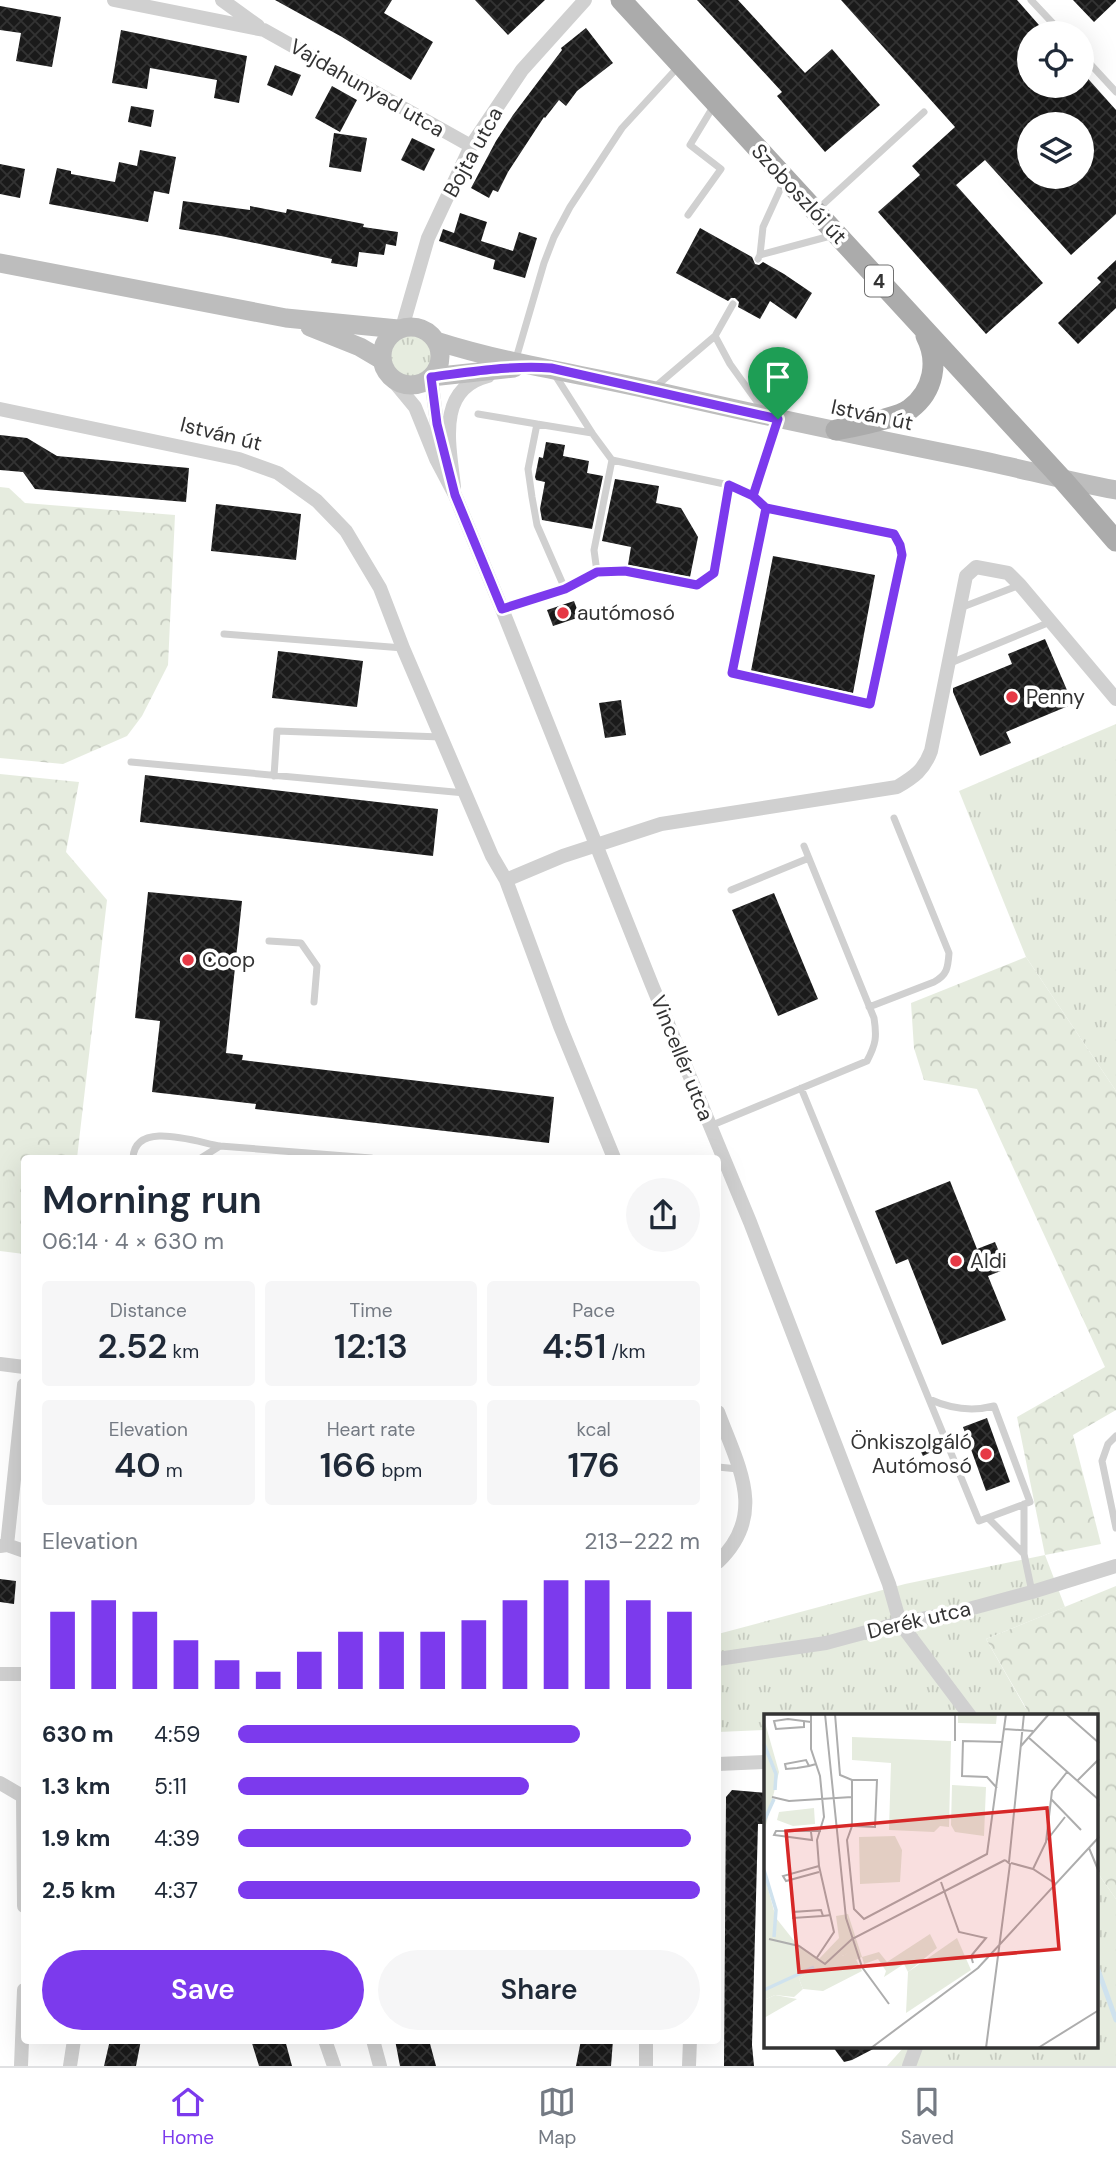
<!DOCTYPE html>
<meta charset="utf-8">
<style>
:root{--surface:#fff;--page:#f6f6f7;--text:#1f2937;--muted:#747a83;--line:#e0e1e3;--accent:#7c3aed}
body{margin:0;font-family:"DM Sans",sans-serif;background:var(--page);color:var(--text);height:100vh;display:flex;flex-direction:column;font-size:26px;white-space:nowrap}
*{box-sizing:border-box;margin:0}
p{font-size:23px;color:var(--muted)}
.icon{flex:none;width:38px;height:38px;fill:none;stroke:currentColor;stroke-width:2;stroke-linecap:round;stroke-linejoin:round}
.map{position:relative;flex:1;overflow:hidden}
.drawer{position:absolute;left:21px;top:1155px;width:700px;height:889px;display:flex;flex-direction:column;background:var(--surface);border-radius:7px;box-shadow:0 7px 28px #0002}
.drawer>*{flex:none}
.buttons{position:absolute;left:1017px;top:21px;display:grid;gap:14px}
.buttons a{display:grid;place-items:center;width:77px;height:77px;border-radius:50%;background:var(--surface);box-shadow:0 7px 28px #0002;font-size:35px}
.pin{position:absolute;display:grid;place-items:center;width:60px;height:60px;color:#fff;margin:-72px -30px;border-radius:50% 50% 50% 0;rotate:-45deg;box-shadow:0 0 7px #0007}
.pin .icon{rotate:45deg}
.round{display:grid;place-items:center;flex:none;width:74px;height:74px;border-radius:37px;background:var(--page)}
.headline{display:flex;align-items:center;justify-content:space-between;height:119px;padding:0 21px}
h1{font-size:38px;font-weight:600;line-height:52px}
.metrics{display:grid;grid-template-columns:repeat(3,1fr);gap:10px;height:119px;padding:7px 21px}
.metrics div{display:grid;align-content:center;border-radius:7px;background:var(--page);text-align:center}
.metrics b{font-size:35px;font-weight:600}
.metrics small{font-size:19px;font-weight:400}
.metrics p{font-size:19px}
.chart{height:196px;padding:14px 21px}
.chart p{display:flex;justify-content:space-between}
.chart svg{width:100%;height:126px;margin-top:7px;stroke:var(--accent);stroke-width:6}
.button{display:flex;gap:14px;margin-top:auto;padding:14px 21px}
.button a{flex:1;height:80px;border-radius:42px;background:var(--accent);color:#fff;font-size:28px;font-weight:600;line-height:80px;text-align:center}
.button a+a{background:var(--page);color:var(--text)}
ul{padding:0 21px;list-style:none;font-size:23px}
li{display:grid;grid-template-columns:112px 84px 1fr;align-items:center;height:52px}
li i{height:18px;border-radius:9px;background:var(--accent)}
.menu{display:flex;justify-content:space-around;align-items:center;height:98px;border-top:2px solid var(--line);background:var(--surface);font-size:19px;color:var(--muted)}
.menu a{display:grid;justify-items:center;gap:4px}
.menu .active{color:var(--accent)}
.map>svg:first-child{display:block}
</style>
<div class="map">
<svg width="1116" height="2066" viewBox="0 0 1116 2066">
<defs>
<pattern id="grass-tufts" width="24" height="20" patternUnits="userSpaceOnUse" patternTransform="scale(1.75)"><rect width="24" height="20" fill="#e6ecdf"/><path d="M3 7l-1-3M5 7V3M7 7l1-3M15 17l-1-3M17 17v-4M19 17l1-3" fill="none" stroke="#c6cbc0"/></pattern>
<pattern id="forest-crowns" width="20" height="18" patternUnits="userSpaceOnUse" patternTransform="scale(1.75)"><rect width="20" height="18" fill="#e6ecdf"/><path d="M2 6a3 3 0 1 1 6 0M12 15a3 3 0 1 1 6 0" fill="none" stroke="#c6cbc0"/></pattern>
<pattern id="building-cross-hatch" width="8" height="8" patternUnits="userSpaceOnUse" patternTransform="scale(1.75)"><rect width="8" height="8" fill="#1a1a1a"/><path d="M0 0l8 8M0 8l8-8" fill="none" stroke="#333"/></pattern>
</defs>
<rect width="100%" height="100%" fill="#fff"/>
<!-- grass -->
<path fill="url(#grass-tufts)" d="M391 356a21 21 0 1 1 42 0a21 21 0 1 1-42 0Z
M1116 724V1091L1026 957 959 791Z
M1045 1555 1065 1607 986 1639 1026 1709 1012 1716H766V1730L718 1732V1634L905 1584Z
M1097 1872 1116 1899V2066H887L904 2047H1097Z"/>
<!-- forest -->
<path fill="url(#forest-crowns)" d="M0 487 9 488 25 503 175 515 168 665 142 716 127 736 63 764 0 758Z
M0 774 79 782 66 852 107 900 77 1158H24V1254L0 1251Z
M1026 957 1116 1091V1410L1073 1435 1101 1544 1045 1555 1017 1417 1105 1367 977 1089 924 1080 914 1048 911 1003Z
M1116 1586V1899L1097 1872V1716H1012L1026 1708 986 1639Z"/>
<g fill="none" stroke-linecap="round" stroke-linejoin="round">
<!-- stream -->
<path stroke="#cfe2ee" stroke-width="5" d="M1097 1967 1116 2020"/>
</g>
<!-- building -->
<path fill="url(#building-cross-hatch)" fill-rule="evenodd" d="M275 0H392L384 13 433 42 411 80 342 37Z
M475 0H545L508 35Z
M697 0H738L805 73 832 49 880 105 825 152 777 96 782 92Z
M841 0H1017L1046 33H1029V86H1082V72L1116 110V214L1071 255 985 160 956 185 1043 283 986 334 878 212 920 175 912 166 955 127ZM1029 124H1082V177H1029Z
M1073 0H1116V1L1094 22Z
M0 6 61 17 52 67 16 61 21 33 0 30Z
M586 28 613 63 577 91 566 106 559 100 545 118 544 117 508 172 498 192 493 190 489 198 471 188 496 141 513 115 562 50 561 48Z
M121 30 247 56 239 103 214 98 217 80 150 68 147 89 112 83Z
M275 65 301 75 292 96 267 85Z
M332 86 357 100 340 132 315 118Z
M131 106 154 110 151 127 128 122Z
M334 133 367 138 361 172 329 167Z
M412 138 435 149 424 171 401 160Z
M140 150 176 157 169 194 154 191 148 222 49 204 57 168 71 171V174L115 182 119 162 137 166Z
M0 164 25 169 20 198 0 194Z
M183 201 250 210V206L286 213 287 209 364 224 363 227 398 232 396 246 386 244 384 255 359 252 357 267 331 263 332 259 221 236 179 229Z
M460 213 487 222 481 241 513 251 519 232 537 238 525 278 493 269 495 260 439 241 443 229 454 233Z
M700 228 752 257 755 264 759 265 763 262 784 274 812 293 796 319 770 301 760 319 738 307 739 302 735 298H731L728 301 676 273Z
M1116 260V308L1078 344 1058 323 1101 282 1097 278Z
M0 435 27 438 57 456 189 468 186 502 35 489 23 472 0 470Z
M546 442 565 445 563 456 589 461 587 473 603 476 592 529 542 520 540 509 545 482 536 480 535 477 539 457 543 458Z
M615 479 659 486 656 503 681 508 698 537 690 577 628 565 631 547 602 541Z
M216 504 301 514 296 560 211 551Z
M773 556 875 575 853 693 751 671Z
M574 601 580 617 553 626 547 610Z
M1045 639 1073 704 1006 732 1011 743 980 756 953 692V688L1012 664 1008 654Z
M278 651 363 661 357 707 272 698Z
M621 700 626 735 605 738 599 703Z
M145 775 438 809 433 856 140 822Z
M148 892 242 901 226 1053 243 1055 242 1060 554 1097 549 1143 255 1109 256 1104 152 1092 160 1021 135 1018Z
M774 893 818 999 778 1016 732 910Z
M950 1181 977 1249 995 1242 1006 1269 988 1276 1006 1320 942 1345 908 1259 896 1264 875 1211Z
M987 1418 1010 1482 986 1491 963 1427Z
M928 1436 935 1450 923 1456 916 1442Z
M0 1579 16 1581 14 1604 0 1602Z
M732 1790 766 1793V1824H758L752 2045 754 2066H724L726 1797Z
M110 2040H141L136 2066H104Z
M251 2040H285L292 2066H259Z
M395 2040H429L436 2066H400Z
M581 2040H613L611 2066H576Z
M833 2047H877L852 2060 844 2062Z"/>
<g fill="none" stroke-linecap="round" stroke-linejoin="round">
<!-- lane -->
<path stroke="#d0d0d0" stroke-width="7" d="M1031 0 1062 33
M1082 55 1116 92
M818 209 924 112
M688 215 721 169 690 145 713 107
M760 255 834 235
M758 259 760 255 763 227 784 181
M715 336 730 364 763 410
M515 362 544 263 554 237 570 207 622 128 678 67
M555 375 592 433 612 460 729 485
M655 387 715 336 733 304
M478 414 537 424
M766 508 894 534 900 545 902 555 870 704 732 673 766 508 753 496 778 420
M597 572 594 550 612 460
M565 589 537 525 532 497 528 469 537 424 592 433
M960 608 1020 585
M502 609 565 589 597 572 625 571 697 585 714 573 729 485 753 496
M224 634 403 648
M948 664 1050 622
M131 762 465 793
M274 776 277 731 441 737
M731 890 809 858
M269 941 301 943 317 966 314 1002
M869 1007 934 982C947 975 948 968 949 953L894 818
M801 1088 979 1521 1030 1502 994 1406C971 1412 951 1409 929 1399
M710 1126 867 1061C876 1044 877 1037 874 1018L804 846
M220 1146 371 1158
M133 1158C135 1120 196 1142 220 1146L201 1158
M1116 1436 1108 1444 1102 1461 1116 1528
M718 1467 738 1469
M988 1518 1024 1554 1032 1592
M1024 1554V1504"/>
<!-- street -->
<path stroke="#d0d0d0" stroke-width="14" d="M114 0 264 30 471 146
M222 0 258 26
M402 328 428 238 471 146 522 70 585 0
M431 377 437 424 444 450
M391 378 415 407 436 459 455 495 502 609 652 985 750 1222 889 1584 900 1623 970 1716
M0 409 239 459 278 473 317 501 346 531 380 588 403 648 492 856 506 880 560 1026 614 1158
M454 487C450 447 435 389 488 376
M506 880 563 856 661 824 897 787C914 777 924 770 931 751L966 576 976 567 1008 573 1020 585 1116 699
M0 1364 24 1367
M718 1412C738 1466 768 1514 718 1562
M7 1545 24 1385
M0 1546 7 1545 24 1551
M718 1659 826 1643 900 1623 954 1613 1032 1592 1116 1566
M0 1674H24
M718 1764 766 1762
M0 1783 24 1797
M23 1796 24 1906
M325 2040 334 2066
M373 2040 380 2066
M21 2066 24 1990
M70 2066 74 2040
M646 2066V2040
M689 2066 690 2040
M909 2066 916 2047"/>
<!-- secondary -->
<path stroke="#bdbdbd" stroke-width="19" d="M0 263 286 318 398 329
M382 356a29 29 0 1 1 58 0a29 29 0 1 1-58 0Z
M310 327 360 347 382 360
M436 341C511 365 588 375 664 393 764 416 865 437 965 457 1016 467 1065 481 1116 490
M431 377 514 368"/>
<!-- primary -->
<path stroke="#ababab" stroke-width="21" d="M621 0 1063 480 1116 541
M836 430C851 427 899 418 910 409 934 391 939 361 926 336"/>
</g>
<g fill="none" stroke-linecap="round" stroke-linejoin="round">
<defs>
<path id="route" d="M778 419 551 368C511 365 471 372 431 377L437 424 455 495 502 609 565 589 597 572 625 571 697 585 714 573 729 485 753 496 766 508 732 673 870 704 902 555 900 545 894 534 766 508 753 496 778 419"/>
</defs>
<!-- route casing -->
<use href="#route" stroke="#fff" stroke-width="14"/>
<!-- route -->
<use href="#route" stroke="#7c3aed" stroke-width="9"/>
</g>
<!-- markers -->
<g fill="#e63946" stroke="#fff" stroke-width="2.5">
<circle cx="563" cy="613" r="7"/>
<circle cx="1012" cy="697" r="7"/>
<circle cx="188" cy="960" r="7"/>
<circle cx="956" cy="1261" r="7"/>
<circle cx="986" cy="1454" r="7"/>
</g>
<g text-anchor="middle" stroke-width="7" stroke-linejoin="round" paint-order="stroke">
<!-- shield labels -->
<rect fill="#fff" stroke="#707070" stroke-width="2" x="865" y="265.5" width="28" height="31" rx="5"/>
<g font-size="19" font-weight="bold" fill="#333">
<text x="879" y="288">4</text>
</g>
<!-- street labels -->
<g font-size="21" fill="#333" stroke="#fff">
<text transform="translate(367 88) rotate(30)" y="7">Vajdahunyad utca</text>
<text transform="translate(473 152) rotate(-61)" y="7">Bojta utca</text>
<text transform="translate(799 194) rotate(47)" y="7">Szoboszlói út</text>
<text transform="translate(872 415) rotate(12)" y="7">István út</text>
<text transform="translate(221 434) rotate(14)" y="7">István út</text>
<text transform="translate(682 1058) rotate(68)" y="7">Vincellér utca</text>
<text transform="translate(919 1620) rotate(-13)" y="7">Derék utca</text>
</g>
<!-- poi labels -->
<g font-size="21" fill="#333" stroke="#fff" text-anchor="start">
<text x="577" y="620">autómosó</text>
<text x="1026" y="704">Penny</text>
<text x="202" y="967">Coop</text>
<text x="970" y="1268">Aldi</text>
<text x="972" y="1449" text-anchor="end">Önkiszolgáló<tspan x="972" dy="24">Autómosó</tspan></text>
</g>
</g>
<!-- overview -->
<g transform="translate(764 1714)">
<rect width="334" height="334" fill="#fff"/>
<path d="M0 5 15 58 0 119ZM0 160 12 204 31 228 55 245 75 224 72 202 84 200 98 243 92 246 87 237 79 242 76 239 35 265 39 275 30 283 11 281 0 286ZM193 224 207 256 142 299 144 258Z" fill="#e6ecdf"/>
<path d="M194 0H233L232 10 194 9ZM88 23 187 27 185 113 176 112 170 118 125 116 127 49 88 46ZM188 71 222 73 220 122 191 118 187 111ZM50 94 51 110 29 112 13 106 15 98ZM131 122 138 136 136 168 96 170 95 123ZM166 220 173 234 144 258 140 250 120 263 122 257 114 245 100 250 98 243 115 238 123 248ZM87 236 98 257 59 277 39 275 35 265 76 238 79 242ZM11 281 33 285 0 304V286Z" fill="#e6ecdf"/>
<path fill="none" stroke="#cfe2ee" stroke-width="3.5" d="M0 30 12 60 11 76M0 107 10 85M0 156 12 196 10 223M0 276 50 253"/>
<path fill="none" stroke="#adadad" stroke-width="2" d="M47 0V35L56 62 60 103 53 126 55 152 70 218 52 245M61 0 82 204 98 253 125 290M71 0 76 61 88 66V112L83 126 90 195 100 205 223 140 242 0M302 0 335 29M40 8V13L12 15 10 7 24 5 47 8M240 15 269 17M264 23 335 86M191 27V0M257 32 285 0M45 52 42 46 21 50 22 55 33 54 45 52 52 50M88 66H113L111 113 89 112M313 67 335 45M233 74 223 63 198 62 199 27 238 28M8 83 25 87 88 83M287 85 317 116M47 118 48 126 10 121 12 117H57M283 126 301 103M325 134 335 158M245 148 260 0M247 149 269 155 292 170M55 152 19 162 22 167 55 158M269 155 282 128 288 77 303 58M177 168 195 218 222 224 207 242 209 249M59 202 57 196 29 198V204L59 202 67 201M5 225 35 232 61 250 88 225 241 146M107 334 214 254 335 123M222 334 246 150 241 146M274 334 335 296"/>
<path fill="#d62828" fill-opacity="0.15" stroke="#d62828" stroke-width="3.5" d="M283 94 295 235 35 258 22 117Z"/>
<rect width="334" height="334" fill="none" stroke="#333" stroke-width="3.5"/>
</g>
</svg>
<div class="buttons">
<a><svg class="icon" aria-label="locate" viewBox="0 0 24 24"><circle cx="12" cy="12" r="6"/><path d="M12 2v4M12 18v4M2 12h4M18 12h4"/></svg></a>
<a><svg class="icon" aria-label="layers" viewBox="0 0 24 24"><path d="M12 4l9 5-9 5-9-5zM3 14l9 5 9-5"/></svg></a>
</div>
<div class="pin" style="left:778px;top:419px;background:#1e9e55"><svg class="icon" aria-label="arrive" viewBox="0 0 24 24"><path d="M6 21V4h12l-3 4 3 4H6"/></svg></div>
<section class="drawer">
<div class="headline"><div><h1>Morning run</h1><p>06:14 · 4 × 630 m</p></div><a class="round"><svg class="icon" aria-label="share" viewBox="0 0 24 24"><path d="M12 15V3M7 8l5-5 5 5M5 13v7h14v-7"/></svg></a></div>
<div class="metrics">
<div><p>Distance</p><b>2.52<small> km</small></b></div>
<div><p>Time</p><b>12:13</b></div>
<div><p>Pace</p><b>4:51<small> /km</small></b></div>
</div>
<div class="metrics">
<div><p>Elevation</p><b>40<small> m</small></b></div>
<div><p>Heart rate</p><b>166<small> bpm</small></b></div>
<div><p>kcal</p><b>176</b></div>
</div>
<div class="chart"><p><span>Elevation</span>213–222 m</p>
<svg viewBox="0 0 160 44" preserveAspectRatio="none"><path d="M5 44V17M15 44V13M25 44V17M35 44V27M45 44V34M55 44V38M65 44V31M75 44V24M85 44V24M95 44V24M105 44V20M115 44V13M125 44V6M135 44V6M145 44V13M155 44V17"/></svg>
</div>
<ul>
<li><b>630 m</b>4:59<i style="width:74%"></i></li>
<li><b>1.3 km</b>5:11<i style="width:63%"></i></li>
<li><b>1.9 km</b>4:39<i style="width:98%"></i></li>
<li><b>2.5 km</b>4:37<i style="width:100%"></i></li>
</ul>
<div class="button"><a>Save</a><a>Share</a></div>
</section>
</div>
<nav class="menu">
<a class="active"><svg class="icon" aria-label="home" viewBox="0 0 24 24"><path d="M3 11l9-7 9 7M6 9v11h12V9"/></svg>Home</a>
<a><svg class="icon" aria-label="map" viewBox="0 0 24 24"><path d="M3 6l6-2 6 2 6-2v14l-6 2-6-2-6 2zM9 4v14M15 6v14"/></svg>Map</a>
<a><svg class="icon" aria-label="saved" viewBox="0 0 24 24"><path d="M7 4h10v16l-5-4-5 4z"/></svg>Saved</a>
</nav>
